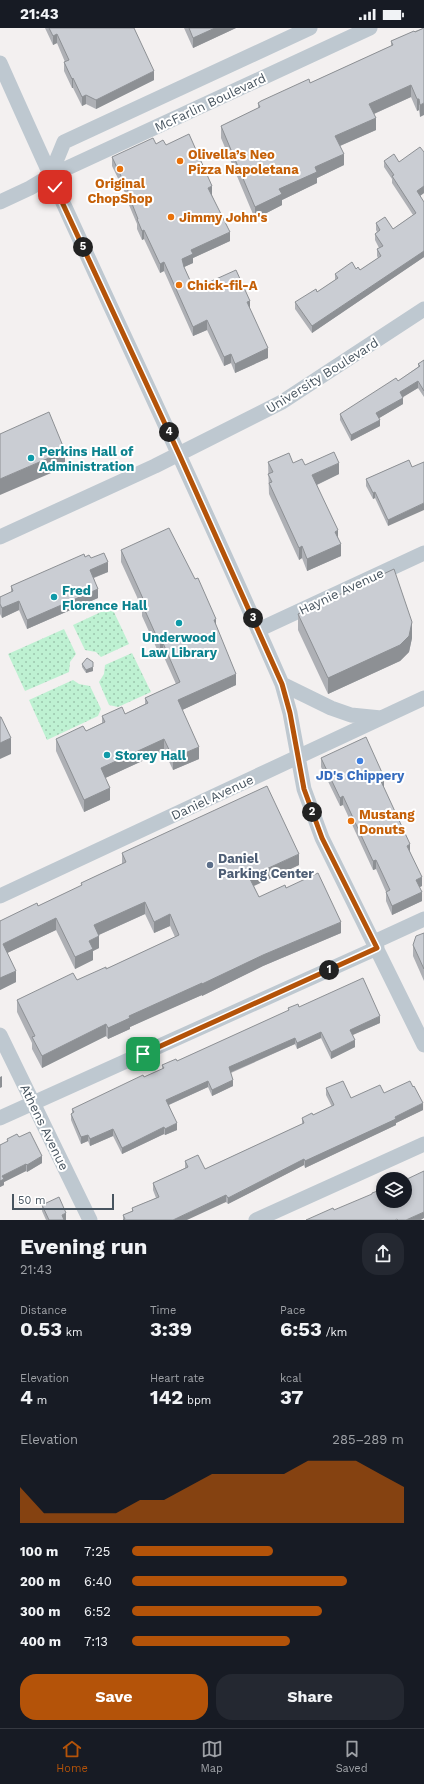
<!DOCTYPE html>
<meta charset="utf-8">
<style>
:root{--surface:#171b24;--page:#242831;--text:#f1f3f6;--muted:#9ea1a6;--line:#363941;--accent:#b45309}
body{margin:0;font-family:"Work Sans",sans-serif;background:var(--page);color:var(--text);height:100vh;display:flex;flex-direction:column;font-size:15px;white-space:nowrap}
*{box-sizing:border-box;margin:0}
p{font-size:13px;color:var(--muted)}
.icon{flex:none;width:22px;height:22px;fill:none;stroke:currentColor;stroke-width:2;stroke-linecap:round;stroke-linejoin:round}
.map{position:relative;height:1192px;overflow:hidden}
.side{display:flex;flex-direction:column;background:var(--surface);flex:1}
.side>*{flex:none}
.buttons{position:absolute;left:376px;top:1144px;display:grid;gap:8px}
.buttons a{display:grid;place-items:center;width:36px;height:36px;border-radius:50%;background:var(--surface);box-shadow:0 2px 6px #0003;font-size:20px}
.scale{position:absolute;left:12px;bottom:10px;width:102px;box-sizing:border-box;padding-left:4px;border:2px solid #47545f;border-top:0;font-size:11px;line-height:14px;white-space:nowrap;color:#47545f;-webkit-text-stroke:3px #fff;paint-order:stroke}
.pin{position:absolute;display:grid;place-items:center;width:34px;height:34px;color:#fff;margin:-17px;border-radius:8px;box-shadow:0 2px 6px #0006}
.km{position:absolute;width:20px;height:20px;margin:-10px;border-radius:50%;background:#222;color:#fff;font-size:11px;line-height:20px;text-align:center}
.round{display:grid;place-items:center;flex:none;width:42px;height:42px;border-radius:16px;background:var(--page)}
.headline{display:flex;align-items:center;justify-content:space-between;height:68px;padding:0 20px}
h1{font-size:22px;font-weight:700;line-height:30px}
.figures{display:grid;grid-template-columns:repeat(3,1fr);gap:6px;height:68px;padding:4px 20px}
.figures div{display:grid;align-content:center}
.figures b{font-size:20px;font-weight:700}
.figures small{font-size:11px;font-weight:400}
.figures p{font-size:11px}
.chart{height:112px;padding:8px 20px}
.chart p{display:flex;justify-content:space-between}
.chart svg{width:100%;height:72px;margin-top:4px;fill:var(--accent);opacity:.7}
.button{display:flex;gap:8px;margin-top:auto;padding:8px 20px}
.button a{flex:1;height:46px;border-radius:16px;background:var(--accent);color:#fff;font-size:16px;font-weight:700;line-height:46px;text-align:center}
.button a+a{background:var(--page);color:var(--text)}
ul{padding:0 20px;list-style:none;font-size:13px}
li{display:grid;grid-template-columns:64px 48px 1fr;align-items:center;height:30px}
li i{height:10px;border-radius:5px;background:var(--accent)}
.status{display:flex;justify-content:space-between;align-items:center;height:28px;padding:0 20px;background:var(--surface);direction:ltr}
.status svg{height:11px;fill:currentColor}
.dock{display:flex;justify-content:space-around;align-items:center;height:56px;border-top:1px solid var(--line);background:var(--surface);font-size:11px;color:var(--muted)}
.dock a{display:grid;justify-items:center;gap:2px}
.dock .selected{color:var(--accent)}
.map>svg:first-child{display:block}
</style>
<div class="status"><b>21:43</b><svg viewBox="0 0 49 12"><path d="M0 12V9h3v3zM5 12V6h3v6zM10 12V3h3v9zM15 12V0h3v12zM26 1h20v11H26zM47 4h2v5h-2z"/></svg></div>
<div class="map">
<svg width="424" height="1192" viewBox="0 0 424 1192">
<defs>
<pattern id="grass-dots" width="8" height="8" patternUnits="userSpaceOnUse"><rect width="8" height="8" fill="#bef1d2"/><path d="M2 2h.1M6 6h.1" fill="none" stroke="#9cc6ae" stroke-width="1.8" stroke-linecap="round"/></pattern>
</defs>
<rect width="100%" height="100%" fill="#f3f0f0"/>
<!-- grass -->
<path fill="url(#grass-dots)" d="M113 582 129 616 101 629 96 624 85 622 73 597 101 584Z
M64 601 76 626 70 634 69 644 25 663 8 626Z
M132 625 151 664 118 679 109 677 99 654 104 646 105 637Z
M73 652 79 656 90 658 101 681 98 688 47 712 29 672Z"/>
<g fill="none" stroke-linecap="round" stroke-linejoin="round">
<!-- minor -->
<path stroke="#bec8d0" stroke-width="15" d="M0 35C92 243 191 447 282 656L290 685 304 761 322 810 424 1017
M50 148 64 114 310 0
M0 174 30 160 50 148 370 0
M0 509 155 438 282 374 424 281
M258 602 424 525
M282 656 331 680 351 687 381 690
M0 868 424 670
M374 914 424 891
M0 1007 90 1192
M0 1090 377 920
M256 1192 424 1116"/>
</g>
<!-- wall -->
<path fill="#aeb0b5" d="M45 0H134L154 52 96 81 86 76 82 78 73 60H72L64 43V34H65L57 15 53 17Z
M184 0H236L193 20Z
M423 0 420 89 419 82 417 83 411 69 374 86 376 102 340 118 344 137 317 150V155L282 172V177L255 191 221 110V98L258 80V75L310 55 391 18V13Z
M156 116 166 117 212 167 230 213 193 230V235L184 239 194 261 250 281 268 330 235 345 231 335 224 338 207 302 193 308 164 243 160 245 144 211 142 212 137 201V196L129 177V173L112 138V129Z
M424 124V165L420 168 424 229 312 305 295 281V274L317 264 335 252V246L360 242 378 230 377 228V221L379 220 375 212V206L377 204 376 202V195L393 201 413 187 392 155V151L384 139V133L399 134Z
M424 332V369L418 360 402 369 403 376 379 390 380 398 351 413 340 392V386L398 353 418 339V336Z
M409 432 388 498 375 470 373 471 366 458V451Z
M268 434 293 435 305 437 339 446 317 457 338 509 341 528 307 543 302 530 299 532 269 466Z
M121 522 216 599 236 657 182 682 199 731 173 742 164 723 105 750 110 772 84 784 56 723V711L86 703 102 695V688L125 686 145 676V670L176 656 163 627 160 628 142 588V580L121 534Z
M85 529 91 530 108 544 94 550 98 570 27 601 19 582 2 590 0 586V569L11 564V558Z
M298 586 412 610 409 624 400 633 328 666 298 602Z
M82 636 93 643 86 645 82 639Z
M321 730 384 758H383L410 824 422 858 419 859 422 873 392 887 386 873V864L376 841 373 842 343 777 340 778 321 739Z
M122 825 299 837 254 858 259 869 286 860 341 905 263 938 202 968V967L160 985 130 999V1001L108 1011 106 1008 42 1040 32 1021V1015L17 984V972L77 952 106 941 175 909 170 898 154 905 145 886 99 907V920L93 923V932L75 941 56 902 7 925 16 954 0 962V893L38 878 81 858V855L122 836Z
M424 905V953L413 928V917Z
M299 979 380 995 353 1007 355 1019 331 1031 321 1010 297 1021 295 1016 231 1045 233 1058 212 1068 208 1059 169 1077 177 1102 165 1107 164 1106 122 1126 113 1108 90 1118 88 1113 81 1116 71 1092V1086L72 1085V1081L162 1041V1037L177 1033 288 983V980Z
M326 1060 351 1070 384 1065 423 1082 396 1095V1097L305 1140 304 1137 228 1176 226 1174 123 1192V1187L132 1183V1180L156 1170 153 1162V1155L185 1140V1133L205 1141 302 1096V1090L313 1087 332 1079 326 1067Z
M19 1109 42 1135 27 1144 26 1143 4 1154V1157L0 1159V1117L7 1114V1111Z
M42 1177 66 1192H46L42 1183Z"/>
<!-- shaded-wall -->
<path fill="#8d9094" d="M215 0H236L193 20V10Z
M57 6V15L53 17V8Z
M154 43V52L96 81V72Z
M73 50V60H72V51Z
M411 57V69L369 88V76Z
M86 67V76L82 78V69Z
M417 71H419V82L417 83Z
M424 75V87L420 89V77Z
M376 90V102L335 120V108Z
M344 126V137L317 150V155L282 172V177L255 191V179L279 161 315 139Z
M212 158V167L208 169V160Z
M424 158V165L417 170V163Z
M144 202V211L142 212V203Z
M230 204V213L193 230V235L182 240V231L191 222Z
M424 223V229L312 305V298Z
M164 234V243L160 245V236Z
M250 273V282L247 274Z
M207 292V302L193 308V299Z
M268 320V330L235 345V336Z
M231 326V335L224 338V329Z
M418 353V360L400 371V364Z
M403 370V376L376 392V385Z
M380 392V398L351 413V407Z
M65 423V439L0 467V451Z
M339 435V446L312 459V447Z
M375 464V470L373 471V465Z
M424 475V482L388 498V492Z
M338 502V514L335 504Z
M341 516V528L307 543V531Z
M302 518V530L299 532V520Z
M108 534V544L90 551V542Z
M98 561V570L27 601V592Z
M19 573V582L2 590V580Z
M216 591V603L214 592Z
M412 594V610L409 624 400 633 328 666V650Z
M163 615V627L160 628V616Z
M93 639V643L86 645V642Z
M236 646V657L178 684V672Z
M11 710V726L0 731V715Z
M164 711V723L101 752V740Z
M199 719V731L173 742V730Z
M384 749V758L380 760V751Z
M110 760V772L84 784V772Z
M343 768V777L340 778V770Z
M410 816V825L407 818Z
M299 826V837L249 860V849Z
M376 832V841L373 842V833Z
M422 849V858L416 861V852Z
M422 864V873L392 887V878Z
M145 874V886L94 909V897Z
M170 886V898L154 905V894Z
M56 890V902L3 927V916Z
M341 894V905L263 938 202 968V956L263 927Z
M99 908V920L93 923V932L75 941V929L89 913Z
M16 943V954L0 962V950Z
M202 955V967L130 999V1001L108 1011V1000L129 988Z
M380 988V995L350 1008V1002Z
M106 996V1008L42 1040V1028Z
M321 1004V1010L297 1021V1015Z
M295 1010V1016L229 1045V1039Z
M355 1012V1019L331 1031V1024Z
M2 1048V1059L0 1060V1049Z
M233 1052V1058L212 1068V1062Z
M208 1053V1059L166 1078V1072Z
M423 1075V1082L396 1095V1097L305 1140V1133Z
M177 1095V1102L165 1107V1101Z
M164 1099V1106L122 1126V1120Z
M113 1101V1108L90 1118V1111Z
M88 1107V1113L81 1116V1109Z
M42 1128V1135L27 1144V1137Z
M304 1131V1137L228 1176V1170Z
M26 1136V1143L4 1154V1157L0 1159V1153L2 1148Z
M226 1167V1174L187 1192H173Z
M424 1184V1190L421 1192H406Z
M66 1185V1192H62V1187Z"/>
<!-- building -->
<path fill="#cacdd3" stroke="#8d9094" d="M49 0H134L154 43 96 72 86 67 82 69 73 50 72 51 64 34 69 32 57 6 53 8Z
M189 0H215L193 10Z
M424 0V75L420 77 419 71H417L411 57 369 76 376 90 335 108 344 126 315 139 317 144 279 161 282 166 255 179 221 98 260 79 258 75 261 73 309 51 310 55 393 17 391 13 414 3 415 4Z
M189 106 212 158 208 160 230 204 191 222 193 226 182 231 184 239 194 261 236 242 250 273 247 274 268 320 235 336 231 326 224 329 207 292 193 299 164 234 160 236 144 202 142 203 137 191H138L129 168 130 167 112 129 153 110 156 116 163 112 166 117Z
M420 119 424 124V158L417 163 424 174V223L312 298 295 274 316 261 317 264 338 250 335 246 352 234 356 241 358 239 360 242 381 228 377 221 383 218 375 206 380 202 376 195 385 189 393 201 416 185 392 148 394 147 384 133 394 126 399 134Z
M424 332V363L418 353 400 364 403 370 376 385 380 392 351 407 340 386 396 350 398 353 420 338 418 336Z
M49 384 65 423 0 451V406Z
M334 424 339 435 312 447 338 502 335 504 341 516 307 531 302 518 299 520 269 455 272 454 268 446 273 444 268 434 289 425 293 435 302 431 305 437Z
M409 432 412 439 424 434V475L388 492 375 464 373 465 366 451Z
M169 500 195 551 198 550 216 591 214 592 236 646 178 672 199 719 173 730 164 711 101 740 110 760 84 772 56 711 83 698 86 703 105 694 102 688 122 679 125 686 148 675 145 670 180 654 163 615 160 616 142 576 145 575 121 522Z
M104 525 108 534 90 542 98 561 27 592 19 573 2 580 0 576V569L13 563 11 558 84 526 85 529 89 527 91 530Z
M394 541 412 594 409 608 400 617 328 650 298 586Z
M87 630 93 634V639L86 642 82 636Z
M0 689H1L11 710 0 715Z
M366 709 384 749 380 751 410 816 407 818 422 849 416 852 422 864 392 878 386 864 390 862 376 832 373 833 343 768 340 770 321 730Z
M267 758 299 826 249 849 259 869 285 857 286 860 318 845 341 894 263 927 202 956V955L160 974 129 988 130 990 108 1000 106 996 42 1028 32 1009 35 1008 17 972 73 945 77 952 106 939V941L179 907 170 886 154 894 145 874 94 897 99 908 89 913 93 921 75 929 56 890 3 916 16 943 0 950V893L37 875 38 878 82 857 81 855 126 834 122 825Z
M424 905V941L413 917 416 908Z
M363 950 380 988 350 1002 355 1012 331 1024 321 1004 297 1015 295 1010 229 1039 233 1052 212 1062 208 1053 166 1072 177 1095 165 1101 164 1099 122 1120 113 1101 90 1111 88 1107 81 1109 71 1086 74 1084 72 1081 143 1047 144 1049 164 1040 162 1037 176 1031 177 1033 289 982 288 980 298 976 299 979Z
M343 1053 351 1070 380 1057 384 1065 410 1053 413 1059 414 1058 423 1075 395 1089 396 1091 305 1133 304 1131 228 1170 226 1167 173 1192H123L125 1191 123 1187 133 1183 132 1180 159 1169 153 1155 188 1139 185 1133 198 1127 205 1141 304 1095 302 1090 312 1085 313 1087 334 1077 326 1060Z
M30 1104 42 1128 27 1137 26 1136 2 1148 4 1151 0 1153V1117L8 1113 7 1111 17 1106 19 1109Z
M424 1143V1184L406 1192H398L397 1191 395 1192H306L333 1180 334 1182 372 1166V1165L383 1161V1173H405V1152Z
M59 1169 66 1185 62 1187 64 1192H49L42 1177Z"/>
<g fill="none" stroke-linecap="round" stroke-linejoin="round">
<defs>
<path id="route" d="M55 159 179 426 282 656 290 685 304 761 322 810 377 920 143 1026"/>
</defs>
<!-- route casing -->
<use href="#route" stroke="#fff" stroke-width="8"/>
<!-- route -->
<use href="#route" stroke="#b45309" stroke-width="5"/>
</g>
<!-- markers -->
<g fill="#e8710a" stroke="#fff" stroke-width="1.5">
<circle cx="180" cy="133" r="4"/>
<circle cx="120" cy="141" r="4"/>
<circle cx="171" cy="189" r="4"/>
<circle cx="179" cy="257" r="4"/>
<circle cx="351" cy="793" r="4"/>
</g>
<g fill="#0f9aa8" stroke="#fff" stroke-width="1.5">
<circle cx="31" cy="430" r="4"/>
<circle cx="54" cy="569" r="4"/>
<circle cx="179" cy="595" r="4"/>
<circle cx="107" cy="727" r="4"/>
</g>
<circle fill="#3f7fe0" stroke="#fff" stroke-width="1.5" cx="360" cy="733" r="4"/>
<circle fill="#5c6f8a" stroke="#fff" stroke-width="1.5" cx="210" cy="837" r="4"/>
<g text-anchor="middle" stroke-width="4" stroke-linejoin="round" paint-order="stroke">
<!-- street labels -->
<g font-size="13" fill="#47545f" stroke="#fff">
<text transform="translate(210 74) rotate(-25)" y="5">McFarlin Boulevard</text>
<text transform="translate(322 347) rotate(-32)" y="5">University Boulevard</text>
<text transform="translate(341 563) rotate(-25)" y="5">Haynie Avenue</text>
<text transform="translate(212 769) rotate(-25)" y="5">Daniel Avenue</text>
<text transform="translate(45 1099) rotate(64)" y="5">Athens Avenue</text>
</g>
<!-- food labels -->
<g font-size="13" font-weight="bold" fill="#c56008" stroke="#fff" text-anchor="start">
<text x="188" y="131">Olivella’s Neo<tspan x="188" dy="15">Pizza Napoletana</tspan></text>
<text x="120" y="160" text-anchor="middle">Original<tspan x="120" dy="15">ChopShop</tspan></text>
<text x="179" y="194">Jimmy John's</text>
<text x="187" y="262">Chick-fil-A</text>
<text x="359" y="791">Mustang<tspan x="359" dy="15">Donuts</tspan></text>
</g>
<!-- culture labels -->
<g font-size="13" font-weight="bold" fill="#0d838f" stroke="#fff" text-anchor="start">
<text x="39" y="428">Perkins Hall of<tspan x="39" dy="15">Administration</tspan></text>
<text x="62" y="567">Fred<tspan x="62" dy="15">Florence Hall</tspan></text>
<text x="179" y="614" text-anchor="middle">Underwood<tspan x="179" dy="15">Law Library</tspan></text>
<text x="115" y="732">Storey Hall</text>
</g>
<!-- shop labels -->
<g font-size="13" font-weight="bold" fill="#366cbe" stroke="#fff">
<text x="360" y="752">JD's Chippery</text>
</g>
<!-- service labels -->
<g font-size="13" font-weight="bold" fill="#4e5e75" stroke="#fff" text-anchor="start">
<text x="218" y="835">Daniel<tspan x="218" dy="15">Parking Center</tspan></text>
</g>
</g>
</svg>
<div class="buttons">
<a><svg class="icon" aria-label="layers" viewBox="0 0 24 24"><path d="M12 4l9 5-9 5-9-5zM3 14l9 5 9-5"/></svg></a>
</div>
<div class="scale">50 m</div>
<div class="pin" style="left:143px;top:1026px;background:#1e9e55"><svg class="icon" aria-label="arrive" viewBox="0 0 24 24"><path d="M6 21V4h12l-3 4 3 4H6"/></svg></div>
<div class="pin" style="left:55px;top:159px;background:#d93025"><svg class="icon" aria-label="check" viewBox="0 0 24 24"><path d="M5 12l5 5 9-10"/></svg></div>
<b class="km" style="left:329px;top:942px">1</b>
<b class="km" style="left:312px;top:784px">2</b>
<b class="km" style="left:253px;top:590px">3</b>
<b class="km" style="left:169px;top:404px">4</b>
<b class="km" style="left:83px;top:219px">5</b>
</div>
<section class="side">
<div class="headline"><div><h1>Evening run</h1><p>21:43</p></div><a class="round"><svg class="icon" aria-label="share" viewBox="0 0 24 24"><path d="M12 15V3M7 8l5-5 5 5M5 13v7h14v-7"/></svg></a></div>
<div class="figures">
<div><p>Distance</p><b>0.53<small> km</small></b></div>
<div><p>Time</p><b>3:39</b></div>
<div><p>Pace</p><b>6:53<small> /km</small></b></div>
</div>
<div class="figures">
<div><p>Elevation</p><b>4<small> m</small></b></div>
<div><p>Heart rate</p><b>142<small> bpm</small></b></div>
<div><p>kcal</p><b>37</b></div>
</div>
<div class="chart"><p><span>Elevation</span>285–289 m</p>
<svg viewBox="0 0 160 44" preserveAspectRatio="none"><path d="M0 44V22L10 38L20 38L30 38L40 38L50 30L60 30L70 22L80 14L90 14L100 14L110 14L120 6L130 6L140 6L150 14L160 22V44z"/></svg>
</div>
<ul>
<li><b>100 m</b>7:25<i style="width:52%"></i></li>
<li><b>200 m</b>6:40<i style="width:79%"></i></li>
<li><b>300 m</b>6:52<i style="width:70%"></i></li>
<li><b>400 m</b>7:13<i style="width:58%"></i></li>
</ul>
<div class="button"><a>Save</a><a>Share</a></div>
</section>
<nav class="dock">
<a class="selected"><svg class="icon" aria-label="home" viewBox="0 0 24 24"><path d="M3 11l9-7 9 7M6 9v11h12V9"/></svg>Home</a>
<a><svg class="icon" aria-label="map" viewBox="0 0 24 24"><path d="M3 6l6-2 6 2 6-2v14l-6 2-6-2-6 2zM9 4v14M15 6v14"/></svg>Map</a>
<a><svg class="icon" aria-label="saved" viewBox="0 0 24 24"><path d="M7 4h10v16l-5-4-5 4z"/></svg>Saved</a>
</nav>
